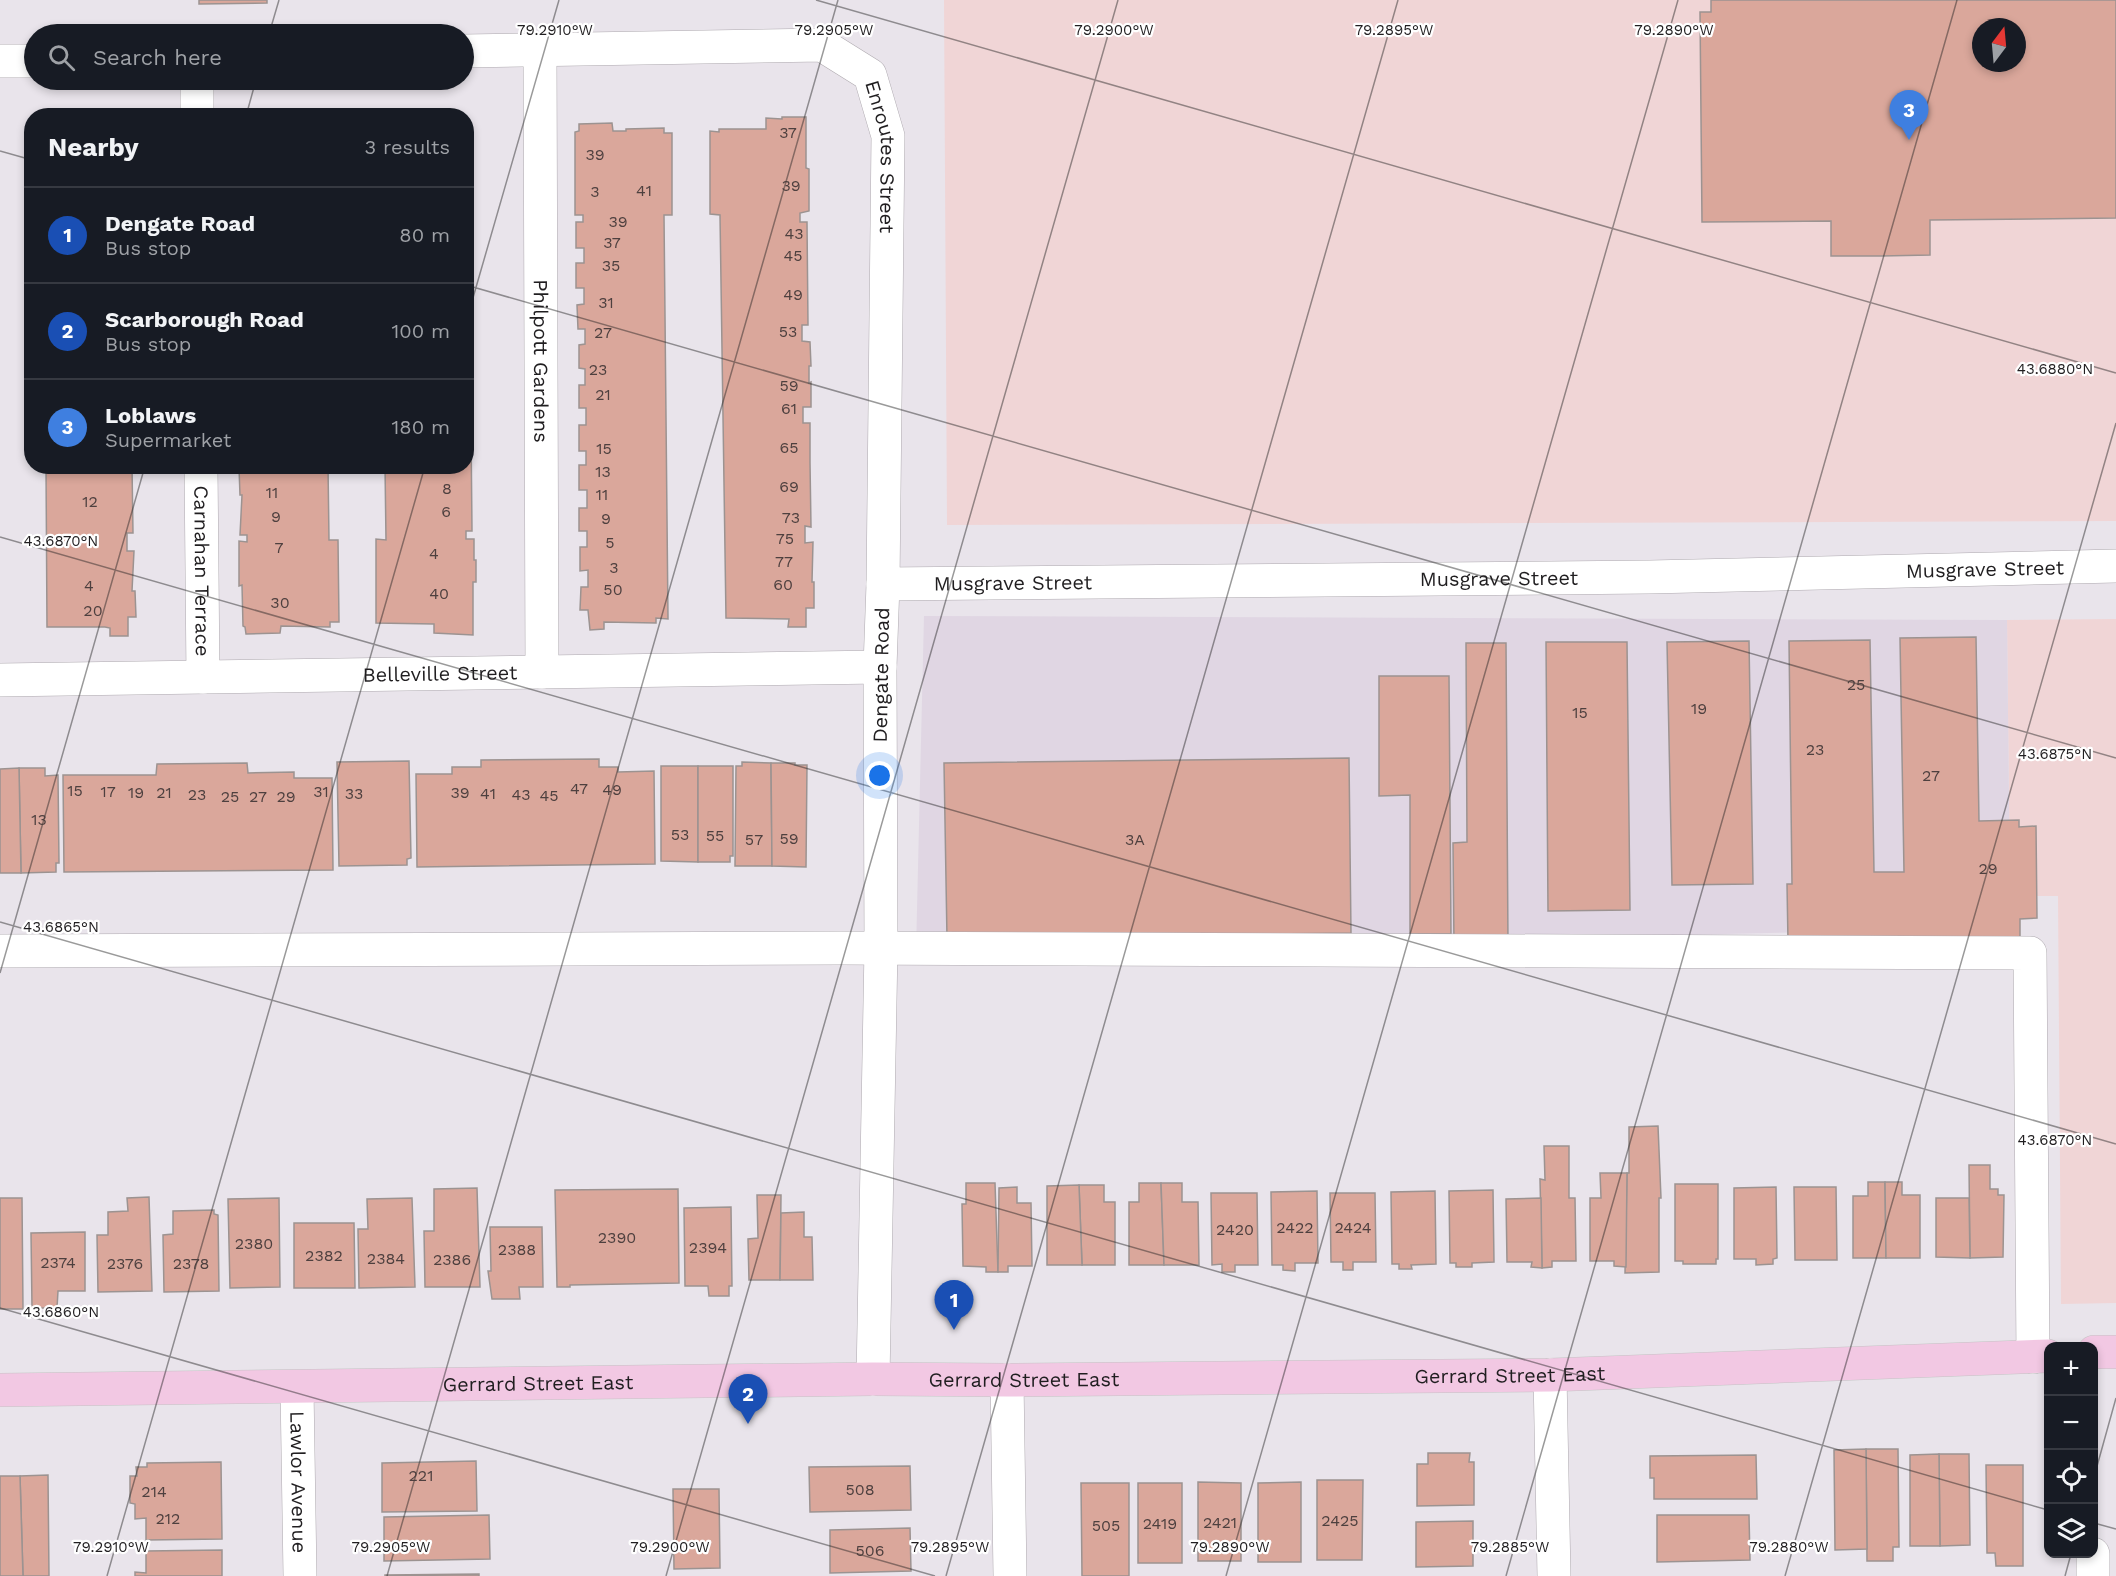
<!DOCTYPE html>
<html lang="en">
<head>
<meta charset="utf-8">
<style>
  body { margin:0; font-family:"Work Sans",sans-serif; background:#242831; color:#f1f3f6 }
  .controls { position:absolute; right:18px; bottom:18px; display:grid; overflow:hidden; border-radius:12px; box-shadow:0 3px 9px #0003 }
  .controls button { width:54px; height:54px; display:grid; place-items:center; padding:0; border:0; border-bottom:2px solid #363941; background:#171b24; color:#f1f3f6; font:30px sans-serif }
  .compass { position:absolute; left:1972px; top:18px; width:54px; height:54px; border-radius:50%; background:#171b24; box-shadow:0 3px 9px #0003; rotate:16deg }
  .you { position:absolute; left:880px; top:776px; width:21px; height:21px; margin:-15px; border:4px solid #fff; border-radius:50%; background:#1a73e8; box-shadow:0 0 0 9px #1a73e833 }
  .badge { display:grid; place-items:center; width:39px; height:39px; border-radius:50%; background:#b5aa97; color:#fff; font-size:20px; font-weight:700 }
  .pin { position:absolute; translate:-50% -50px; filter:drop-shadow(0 2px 3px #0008) }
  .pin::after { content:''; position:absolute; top:32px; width:21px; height:18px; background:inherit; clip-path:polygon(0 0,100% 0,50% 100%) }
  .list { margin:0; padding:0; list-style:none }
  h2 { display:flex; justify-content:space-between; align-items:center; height:78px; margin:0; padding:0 24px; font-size:26px }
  h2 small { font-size:20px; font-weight:400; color:#9ea1a6 }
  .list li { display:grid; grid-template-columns:39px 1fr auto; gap:18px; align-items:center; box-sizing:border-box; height:96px; padding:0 24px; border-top:2px solid #363941 }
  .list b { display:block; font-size:22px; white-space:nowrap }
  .list p { margin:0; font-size:20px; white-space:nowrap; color:#9ea1a6 }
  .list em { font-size:20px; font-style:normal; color:#9ea1a6 }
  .icon { flex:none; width:33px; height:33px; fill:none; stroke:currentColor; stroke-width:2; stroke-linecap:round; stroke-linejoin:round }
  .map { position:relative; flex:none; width:2116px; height:1576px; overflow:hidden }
  .search { position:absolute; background:#171b24; box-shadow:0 3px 9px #0003; left:24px; top:24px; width:450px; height:66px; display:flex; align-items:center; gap:15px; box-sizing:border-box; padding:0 21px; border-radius:33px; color:#9ea1a6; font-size:22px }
  .panel { position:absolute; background:#171b24; box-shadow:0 3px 9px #0003; left:24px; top:108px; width:450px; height:366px; border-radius:24px }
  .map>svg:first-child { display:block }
  .commercial { fill:#f0d5d6; fill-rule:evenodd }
  .built { fill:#e0d6e3 }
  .building { fill:#daa79b; stroke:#9c9391; stroke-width:1.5; fill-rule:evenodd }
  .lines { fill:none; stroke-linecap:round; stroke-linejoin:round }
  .minor-casing { stroke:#aea9af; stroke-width:34 }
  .major-casing { stroke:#c5c4c5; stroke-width:34 }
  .minor { stroke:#fff; stroke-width:33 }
  .major { stroke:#f2c8e3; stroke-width:33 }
  .ticks { fill:none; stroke:#201e20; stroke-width:1.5; stroke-opacity:0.45 }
  .labels { text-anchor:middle; stroke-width:4.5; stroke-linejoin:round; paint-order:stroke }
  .number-label { font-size:16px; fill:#4e403f }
  .street-label { font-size:20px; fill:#201e20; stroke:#fff }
  .ticks-label { font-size:15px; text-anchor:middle; fill:#201e20; stroke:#fff; stroke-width:4.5; stroke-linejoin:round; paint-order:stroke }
</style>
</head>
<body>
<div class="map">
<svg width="2116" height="1576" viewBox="0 0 2116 1576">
  <rect width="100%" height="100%" fill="#e9e4eb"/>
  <!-- commercial -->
  <g class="commercial">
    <path d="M944 0H2116V521L947 525ZM1981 27H2017V63H1981Z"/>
    <polygon points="2116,619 2116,1303 2061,1304 2058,896 2010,896 2007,620"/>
  </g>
  <!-- built -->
  <polygon class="built" points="924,616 2007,620 2010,896 1996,928 916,952"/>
  <!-- building -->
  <g class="building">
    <polygon points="199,0 267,0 267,3 199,4"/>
    <path d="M1711 0H2116V218L1930 220V255L1881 256H1831V221L1702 222 1700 12H1711ZM1981 27H2017V63H1981Z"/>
    <polygon points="782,117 806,117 806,168 809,169 809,211 800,213 800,222 807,222 808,325 802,325 802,341 810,342 811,366 809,366 809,383 811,382 811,407 803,407 803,423 810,423 810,463 811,527 805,526 805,543 813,542 812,582 814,582 814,608 806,608 806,627 788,627 789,619 726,618 720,215 710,214 710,131 719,132 719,129 766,129 766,118 782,119"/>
    <polygon points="612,123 613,131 626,131 626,129 664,128 664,133 672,133 672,215 664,215 668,619 656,618 656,623 604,622 604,629 590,630 588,610 580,610 581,587 588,587 588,570 580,571 580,547 587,547 587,531 579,531 579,508 587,508 587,490 579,490 579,465 586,465 586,451 579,451 579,425 586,425 586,408 579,408 579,385 585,385 585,369 579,368 579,345 585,344 585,329 578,329 577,305 584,304 584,288 576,288 576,263 584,263 584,248 576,248 576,222 583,222 583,215 575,215 575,132 579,131 579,124"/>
    <polygon points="466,143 469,143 469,170 467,170 467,184 470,184 470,210 466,210"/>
    <polygon points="466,226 469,226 470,306 470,328 466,329"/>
    <polygon points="466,345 471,345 471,371 469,371 469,385 472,385 472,412 466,412"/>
    <polygon points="466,427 471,427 472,531 466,531 466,539 474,539 474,560 476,560 476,582 473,582 473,635 434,633 434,624 376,623 376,539 386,540 385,466 466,466"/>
    <polygon points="46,466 132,466 133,533 127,533 127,551 134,551 132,591 135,591 136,617 128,617 128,636 110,636 110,628 105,627 47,627"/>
    <polygon points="242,466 328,466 329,540 338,540 339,622 330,622 330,627 281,626 280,633 246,634 245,627 243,626 242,585 239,586 239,541 247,542 247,535 240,535 242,495 240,495 239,468"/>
    <polygon points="1976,637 1979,821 2019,820 2019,827 2036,826 2037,918 2020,919 2020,939 1788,942 1787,884 1792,884 1789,641 1870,640 1874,872 1904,872 1900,638"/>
    <polygon points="1749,641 1753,884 1672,885 1667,642"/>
    <polygon points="1546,642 1627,642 1630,910 1548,911"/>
    <polygon points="1466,643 1506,643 1508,945 1454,946 1453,843 1467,842"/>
    <polygon points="1379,676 1449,676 1451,934 1410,934 1410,795 1379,796"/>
    <polygon points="1349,758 1351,933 947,938 944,763"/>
    <polygon points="599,759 599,767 618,767 618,772 654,771 655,864 417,867 416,774 452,774 452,767 481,767 481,760"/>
    <polygon points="409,761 411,858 407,859 407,865 339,866 337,762"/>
    <polygon points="742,762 771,763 772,866 735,866 736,766 742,766"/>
    <polygon points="247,763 248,773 294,772 294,778 332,778 333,870 64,872 63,775 156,775 157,764"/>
    <polygon points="771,763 795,763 795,765 807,765 806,867 772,866"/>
    <polygon points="661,766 698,766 698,862 661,861"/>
    <polygon points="698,766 733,766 733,856 730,856 730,862 698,862"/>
    <polygon points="19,768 45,768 45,776 58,775 59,863 56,863 56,872 21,873"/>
    <polygon points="19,768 21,873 0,873 0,769"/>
    <polygon points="1658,1126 1661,1198 1659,1198 1659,1272 1625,1273 1627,1173 1629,1173 1629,1127"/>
    <polygon points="1544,1146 1569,1146 1569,1198 1575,1198 1576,1261 1552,1261 1552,1267 1542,1268 1540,1179 1545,1180"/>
    <polygon points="1969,1165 1990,1165 1990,1189 1998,1189 1998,1195 2004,1195 2003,1257 1970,1258"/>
    <polygon points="1600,1173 1627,1173 1626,1267 1614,1266 1614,1261 1590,1261 1590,1198 1601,1198"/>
    <polygon points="1868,1182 1885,1182 1886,1258 1853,1258 1853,1196 1868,1196"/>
    <polygon points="1885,1182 1902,1182 1902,1195 1920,1195 1920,1258 1886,1258"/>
    <polygon points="966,1183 995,1183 998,1272 986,1272 986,1267 963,1266 962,1204 966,1204"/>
    <polygon points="1139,1183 1161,1183 1164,1265 1129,1265 1129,1202 1139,1202"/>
    <polygon points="1161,1183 1182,1183 1182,1202 1198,1202 1199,1265 1164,1265"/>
    <polygon points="1675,1184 1718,1184 1718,1259 1716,1259 1716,1264 1683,1264 1683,1261 1675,1261"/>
    <polygon points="1079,1185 1104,1185 1104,1202 1115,1202 1115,1265 1082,1265"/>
    <polygon points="1079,1185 1082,1265 1047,1265 1047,1186"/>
    <polygon points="1017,1187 1017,1203 1031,1203 1032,1266 1008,1266 1008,1272 998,1272 999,1188"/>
    <polygon points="1776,1187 1777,1258 1773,1259 1773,1264 1756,1265 1756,1259 1734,1259 1734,1188"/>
    <polygon points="1794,1187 1836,1187 1837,1260 1795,1260"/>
    <polygon points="477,1188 480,1287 425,1287 424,1231 434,1231 434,1189"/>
    <polygon points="678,1189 679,1283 570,1285 570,1287 557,1287 555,1190"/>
    <polygon points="1493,1190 1494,1262 1472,1263 1472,1267 1456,1267 1456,1263 1450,1263 1449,1191"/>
    <polygon points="1317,1191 1318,1263 1295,1263 1295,1271 1283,1270 1283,1265 1272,1265 1271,1192"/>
    <polygon points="1435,1191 1436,1264 1411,1265 1412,1269 1399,1269 1399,1264 1392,1264 1391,1192"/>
    <polygon points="1211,1193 1257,1193 1258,1265 1235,1265 1235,1272 1222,1272 1222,1264 1212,1265"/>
    <polygon points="1330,1193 1375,1193 1376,1262 1353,1262 1353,1270 1343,1270 1343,1262 1331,1262"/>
    <polygon points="757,1195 781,1195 780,1280 749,1280 748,1239 758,1238"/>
    <polygon points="149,1197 152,1291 98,1292 97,1235 108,1235 108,1212 128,1211 127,1198"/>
    <polygon points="0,1198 22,1198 23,1309 0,1309"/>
    <polygon points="279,1198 280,1287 230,1288 228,1199"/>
    <polygon points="412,1198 415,1287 359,1288 358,1229 368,1229 367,1199"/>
    <polygon points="1541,1198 1542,1268 1531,1267 1532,1262 1507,1262 1506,1199"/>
    <polygon points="1936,1198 1969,1198 1970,1258 1936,1257"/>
    <polygon points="731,1207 732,1286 729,1286 729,1296 709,1296 708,1286 685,1286 684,1208"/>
    <polygon points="214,1210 214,1214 218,1215 219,1291 164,1292 163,1235 173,1234 173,1211"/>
    <polygon points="804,1212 804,1237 812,1237 813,1280 780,1280 781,1213"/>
    <polygon points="294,1223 354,1223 355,1288 294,1288"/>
    <polygon points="490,1227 542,1227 543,1287 519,1287 520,1299 492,1299 488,1271 491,1271"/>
    <polygon points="85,1232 85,1291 58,1291 57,1308 32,1308 31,1233"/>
    <polygon points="1866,1449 1898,1449 1899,1547 1893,1547 1893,1561 1867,1561"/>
    <polygon points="1866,1449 1867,1549 1835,1550 1834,1450"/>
    <polygon points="1428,1453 1470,1453 1469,1462 1474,1462 1474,1505 1417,1506 1417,1464 1428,1464"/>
    <polygon points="1939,1454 1969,1454 1970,1545 1940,1546"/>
    <polygon points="1939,1454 1940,1546 1910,1546 1910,1455"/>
    <polygon points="1756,1455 1757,1499 1654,1499 1654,1478 1650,1478 1650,1456"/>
    <polygon points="476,1461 477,1511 382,1512 382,1463"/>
    <polygon points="221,1462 222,1539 146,1540 146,1518 135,1519 135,1504 130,1503 130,1476 137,1476 136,1467 147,1467 147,1463"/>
    <polygon points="1986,1465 2023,1465 2023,1566 1996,1566 1995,1553 1987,1553"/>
    <polygon points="910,1466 911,1510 810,1512 809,1467"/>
    <polygon points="48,1475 49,1576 23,1576 20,1476"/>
    <polygon points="0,1476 20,1476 23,1576 0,1576"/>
    <polygon points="1317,1480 1363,1480 1362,1560 1317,1560"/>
    <polygon points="1198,1482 1241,1483 1241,1561 1198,1561"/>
    <polygon points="1301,1482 1301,1562 1258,1562 1258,1483"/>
    <polygon points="1081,1483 1129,1483 1129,1576 1082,1576"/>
    <rect x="1138" y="1483" width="44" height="80"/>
    <polygon points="673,1489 719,1489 720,1568 674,1569"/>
    <polygon points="489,1515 490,1559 384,1561 384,1517"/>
    <polygon points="1657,1515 1749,1515 1750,1560 1657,1562"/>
    <polygon points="1473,1521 1473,1566 1416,1567 1416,1522"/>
    <polygon points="910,1528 911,1571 830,1573 830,1530"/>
    <polygon points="222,1550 222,1576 135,1576 135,1572 146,1573 146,1551"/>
    <polygon points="479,1574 479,1576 385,1576 385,1575"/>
  </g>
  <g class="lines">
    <defs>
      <g id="minor">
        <path id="s1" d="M540 49 542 672"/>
        <path id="s2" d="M464 51 822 45 870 75 888 136 883 584 880 667 881 948 873 1379"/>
        <polyline points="0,61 34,61"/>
        <polyline points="197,80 197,116"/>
        <path id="s3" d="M201 466 203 677"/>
        <path id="s4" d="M883 584 1650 577 2116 566"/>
        <path id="s5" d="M0 680 880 667"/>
        <polyline points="0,951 840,948 2030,953 2033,1357"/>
        <polyline points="1550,1375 1554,1576"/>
        <polyline points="1007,1380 1010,1576"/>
        <path id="s6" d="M297 1388 300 1576"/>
        <polyline points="2093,1554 2093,1576"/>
      </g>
      <g id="major">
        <polyline points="2094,1352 2116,1352"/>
        <path id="s7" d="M0 1390 873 1379 1007 1380 1550 1375 2048 1356"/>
      </g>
    </defs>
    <!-- minor casing -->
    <use href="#minor" class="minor-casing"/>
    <!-- major casing -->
    <use href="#major" class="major-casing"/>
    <!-- minor -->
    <use href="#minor" class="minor"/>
    <!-- major -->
    <use href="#major" class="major"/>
  </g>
  <!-- ticks -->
  <path class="ticks" d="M816 0 2116 373M269 34 279 0M246 116 256 80M0 151 32 160M466 285 2116 758M466 322 559 0M0 537 2116 1144M0 922 2048 1510M0 973 145 466M0 1308 935 1576M2094 1477 2116 1398M2094 1523 2116 1529M107 1576 425 466M387 1576 838 0M666 1576 1118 0M946 1576 1398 0M1226 1576 1678 0M1506 1576 1957 0M1785 1576 2116 423M2065 1576 2071 1554"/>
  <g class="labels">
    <!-- number labels -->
    <g class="number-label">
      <text x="788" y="138">37</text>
      <text x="595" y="160">39</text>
      <text x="791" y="191">39</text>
      <text x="644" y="196">41</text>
      <text x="595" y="197">3</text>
      <text x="618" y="227">39</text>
      <text x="794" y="239">43</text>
      <text x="612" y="248">37</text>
      <text x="793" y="261">45</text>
      <text x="611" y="271">35</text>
      <text x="793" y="300">49</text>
      <text x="606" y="308">31</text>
      <text x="788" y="337">53</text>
      <text x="603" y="338">27</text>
      <text x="598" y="375">23</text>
      <text x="789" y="391">59</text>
      <text x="603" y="400">21</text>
      <text x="789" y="414">61</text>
      <text x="789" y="453">65</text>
      <text x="604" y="454">15</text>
      <text x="603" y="477">13</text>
      <text x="789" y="492">69</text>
      <text x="447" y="494">8</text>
      <text x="272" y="498">11</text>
      <text x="602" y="500">11</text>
      <text x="90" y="507">12</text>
      <text x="446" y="517">6</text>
      <text x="276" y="522">9</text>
      <text x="791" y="523">73</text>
      <text x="606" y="524">9</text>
      <text x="785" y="544">75</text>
      <text x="610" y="548">5</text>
      <text x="279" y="553">7</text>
      <text x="434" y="559">4</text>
      <text x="784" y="567">77</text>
      <text x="614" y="573">3</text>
      <text x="783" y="590">60</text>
      <text x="89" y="591">4</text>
      <text x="613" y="595">50</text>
      <text x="439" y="599">40</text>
      <text x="280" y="608">30</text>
      <text x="93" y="616">20</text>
      <text x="1856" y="690">25</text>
      <text x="1699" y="714">19</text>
      <text x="1580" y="718">15</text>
      <text x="1815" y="755">23</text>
      <text x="1931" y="781">27</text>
      <text x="579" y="794">47</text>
      <text x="612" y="795">49</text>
      <text x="75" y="796">15</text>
      <text x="108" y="797">17</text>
      <text x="321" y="797">31</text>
      <text x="136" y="798">19</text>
      <text x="164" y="798">21</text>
      <text x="460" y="798">39</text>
      <text x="354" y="799">33</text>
      <text x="488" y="799">41</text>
      <text x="197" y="800">23</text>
      <text x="521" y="800">43</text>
      <text x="549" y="801">45</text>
      <text x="230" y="802">25</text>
      <text x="258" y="802">27</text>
      <text x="286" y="802">29</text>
      <text x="39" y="825">13</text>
      <text x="680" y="840">53</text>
      <text x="715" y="841">55</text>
      <text x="789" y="844">59</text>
      <text x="754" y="845">57</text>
      <text x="1135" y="845">3A</text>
      <text x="1988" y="874">29</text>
      <text x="1295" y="1233">2422</text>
      <text x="1353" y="1233">2424</text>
      <text x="1235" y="1235">2420</text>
      <text x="617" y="1243">2390</text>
      <text x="254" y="1249">2380</text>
      <text x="708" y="1253">2394</text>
      <text x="517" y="1255">2388</text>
      <text x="324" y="1261">2382</text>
      <text x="386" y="1264">2384</text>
      <text x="452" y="1265">2386</text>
      <text x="58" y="1268">2374</text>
      <text x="125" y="1269">2376</text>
      <text x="191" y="1269">2378</text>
      <text x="421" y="1481">221</text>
      <text x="860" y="1495">508</text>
      <text x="154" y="1497">214</text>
      <text x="168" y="1524">212</text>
      <text x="1340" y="1526">2425</text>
      <text x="1220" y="1528">2421</text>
      <text x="1160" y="1529">2419</text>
      <text x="1106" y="1531">505</text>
      <text x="870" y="1556">506</text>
    </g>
    <!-- street labels -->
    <g class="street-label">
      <text dy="7" stroke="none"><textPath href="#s2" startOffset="498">Enroutes Street</textPath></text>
      <text dy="7" stroke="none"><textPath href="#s1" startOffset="312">Philpott Gardens</textPath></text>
      <text dy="7" stroke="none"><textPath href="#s4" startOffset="1102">Musgrave Street</textPath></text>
      <text dy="7" stroke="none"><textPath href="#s3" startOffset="105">Carnahan Terrace</textPath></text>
      <text dy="7" stroke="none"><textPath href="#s4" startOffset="616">Musgrave Street</textPath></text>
      <text dy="7" stroke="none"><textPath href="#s4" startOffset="130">Musgrave Street</textPath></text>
      <text dy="7" stroke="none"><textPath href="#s5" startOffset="440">Belleville Street</textPath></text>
      <text transform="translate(881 675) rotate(-89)" y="7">Dengate Road</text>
      <text dy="7" stroke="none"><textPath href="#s7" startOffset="1510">Gerrard Street East</textPath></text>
      <text dy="7" stroke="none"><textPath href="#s7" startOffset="1024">Gerrard Street East</textPath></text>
      <text dy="7" stroke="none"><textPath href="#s7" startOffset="538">Gerrard Street East</textPath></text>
      <text dy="7" stroke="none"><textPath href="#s6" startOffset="94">Lawlor Avenue</textPath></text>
    </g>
  </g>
  <g class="ticks-label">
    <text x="555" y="35">79.2910°W</text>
    <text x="834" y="35">79.2905°W</text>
    <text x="1114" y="35">79.2900°W</text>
    <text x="1394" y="35">79.2895°W</text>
    <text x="1674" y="35">79.2890°W</text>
    <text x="2055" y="374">43.6880°N</text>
    <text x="61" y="546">43.6870°N</text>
    <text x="2055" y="759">43.6875°N</text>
    <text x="61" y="932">43.6865°N</text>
    <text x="2055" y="1145">43.6870°N</text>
    <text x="61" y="1317">43.6860°N</text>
    <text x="111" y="1552">79.2910°W</text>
    <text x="391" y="1552">79.2905°W</text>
    <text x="670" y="1552">79.2900°W</text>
    <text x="950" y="1552">79.2895°W</text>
    <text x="1230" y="1552">79.2890°W</text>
    <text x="1510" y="1552">79.2885°W</text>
    <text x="1789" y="1552">79.2880°W</text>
  </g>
</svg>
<div class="controls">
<button>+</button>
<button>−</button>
<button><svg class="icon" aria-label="locate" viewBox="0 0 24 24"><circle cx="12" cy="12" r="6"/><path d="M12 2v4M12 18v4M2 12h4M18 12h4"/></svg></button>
<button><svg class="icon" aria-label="layers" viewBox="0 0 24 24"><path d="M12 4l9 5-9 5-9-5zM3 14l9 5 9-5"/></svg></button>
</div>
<svg class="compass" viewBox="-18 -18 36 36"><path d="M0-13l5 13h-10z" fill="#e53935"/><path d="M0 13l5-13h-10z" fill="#9ea1a6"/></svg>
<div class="you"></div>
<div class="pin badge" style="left:954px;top:1330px;background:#1a4fb4">1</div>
<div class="pin badge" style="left:748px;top:1424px;background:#1a4fb4">2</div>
<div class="pin badge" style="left:1909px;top:140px;background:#3f7fe0">3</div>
<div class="search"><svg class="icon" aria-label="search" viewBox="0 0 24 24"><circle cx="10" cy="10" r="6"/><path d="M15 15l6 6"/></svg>Search here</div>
<section class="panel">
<h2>Nearby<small>3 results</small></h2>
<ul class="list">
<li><span class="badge" style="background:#1a4fb4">1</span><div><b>Dengate Road</b><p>Bus stop</p></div><em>80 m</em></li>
<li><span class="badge" style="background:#1a4fb4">2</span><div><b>Scarborough Road</b><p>Bus stop</p></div><em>100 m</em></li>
<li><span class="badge" style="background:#3f7fe0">3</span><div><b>Loblaws</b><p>Supermarket</p></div><em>180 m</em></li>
</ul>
</section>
</div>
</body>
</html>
